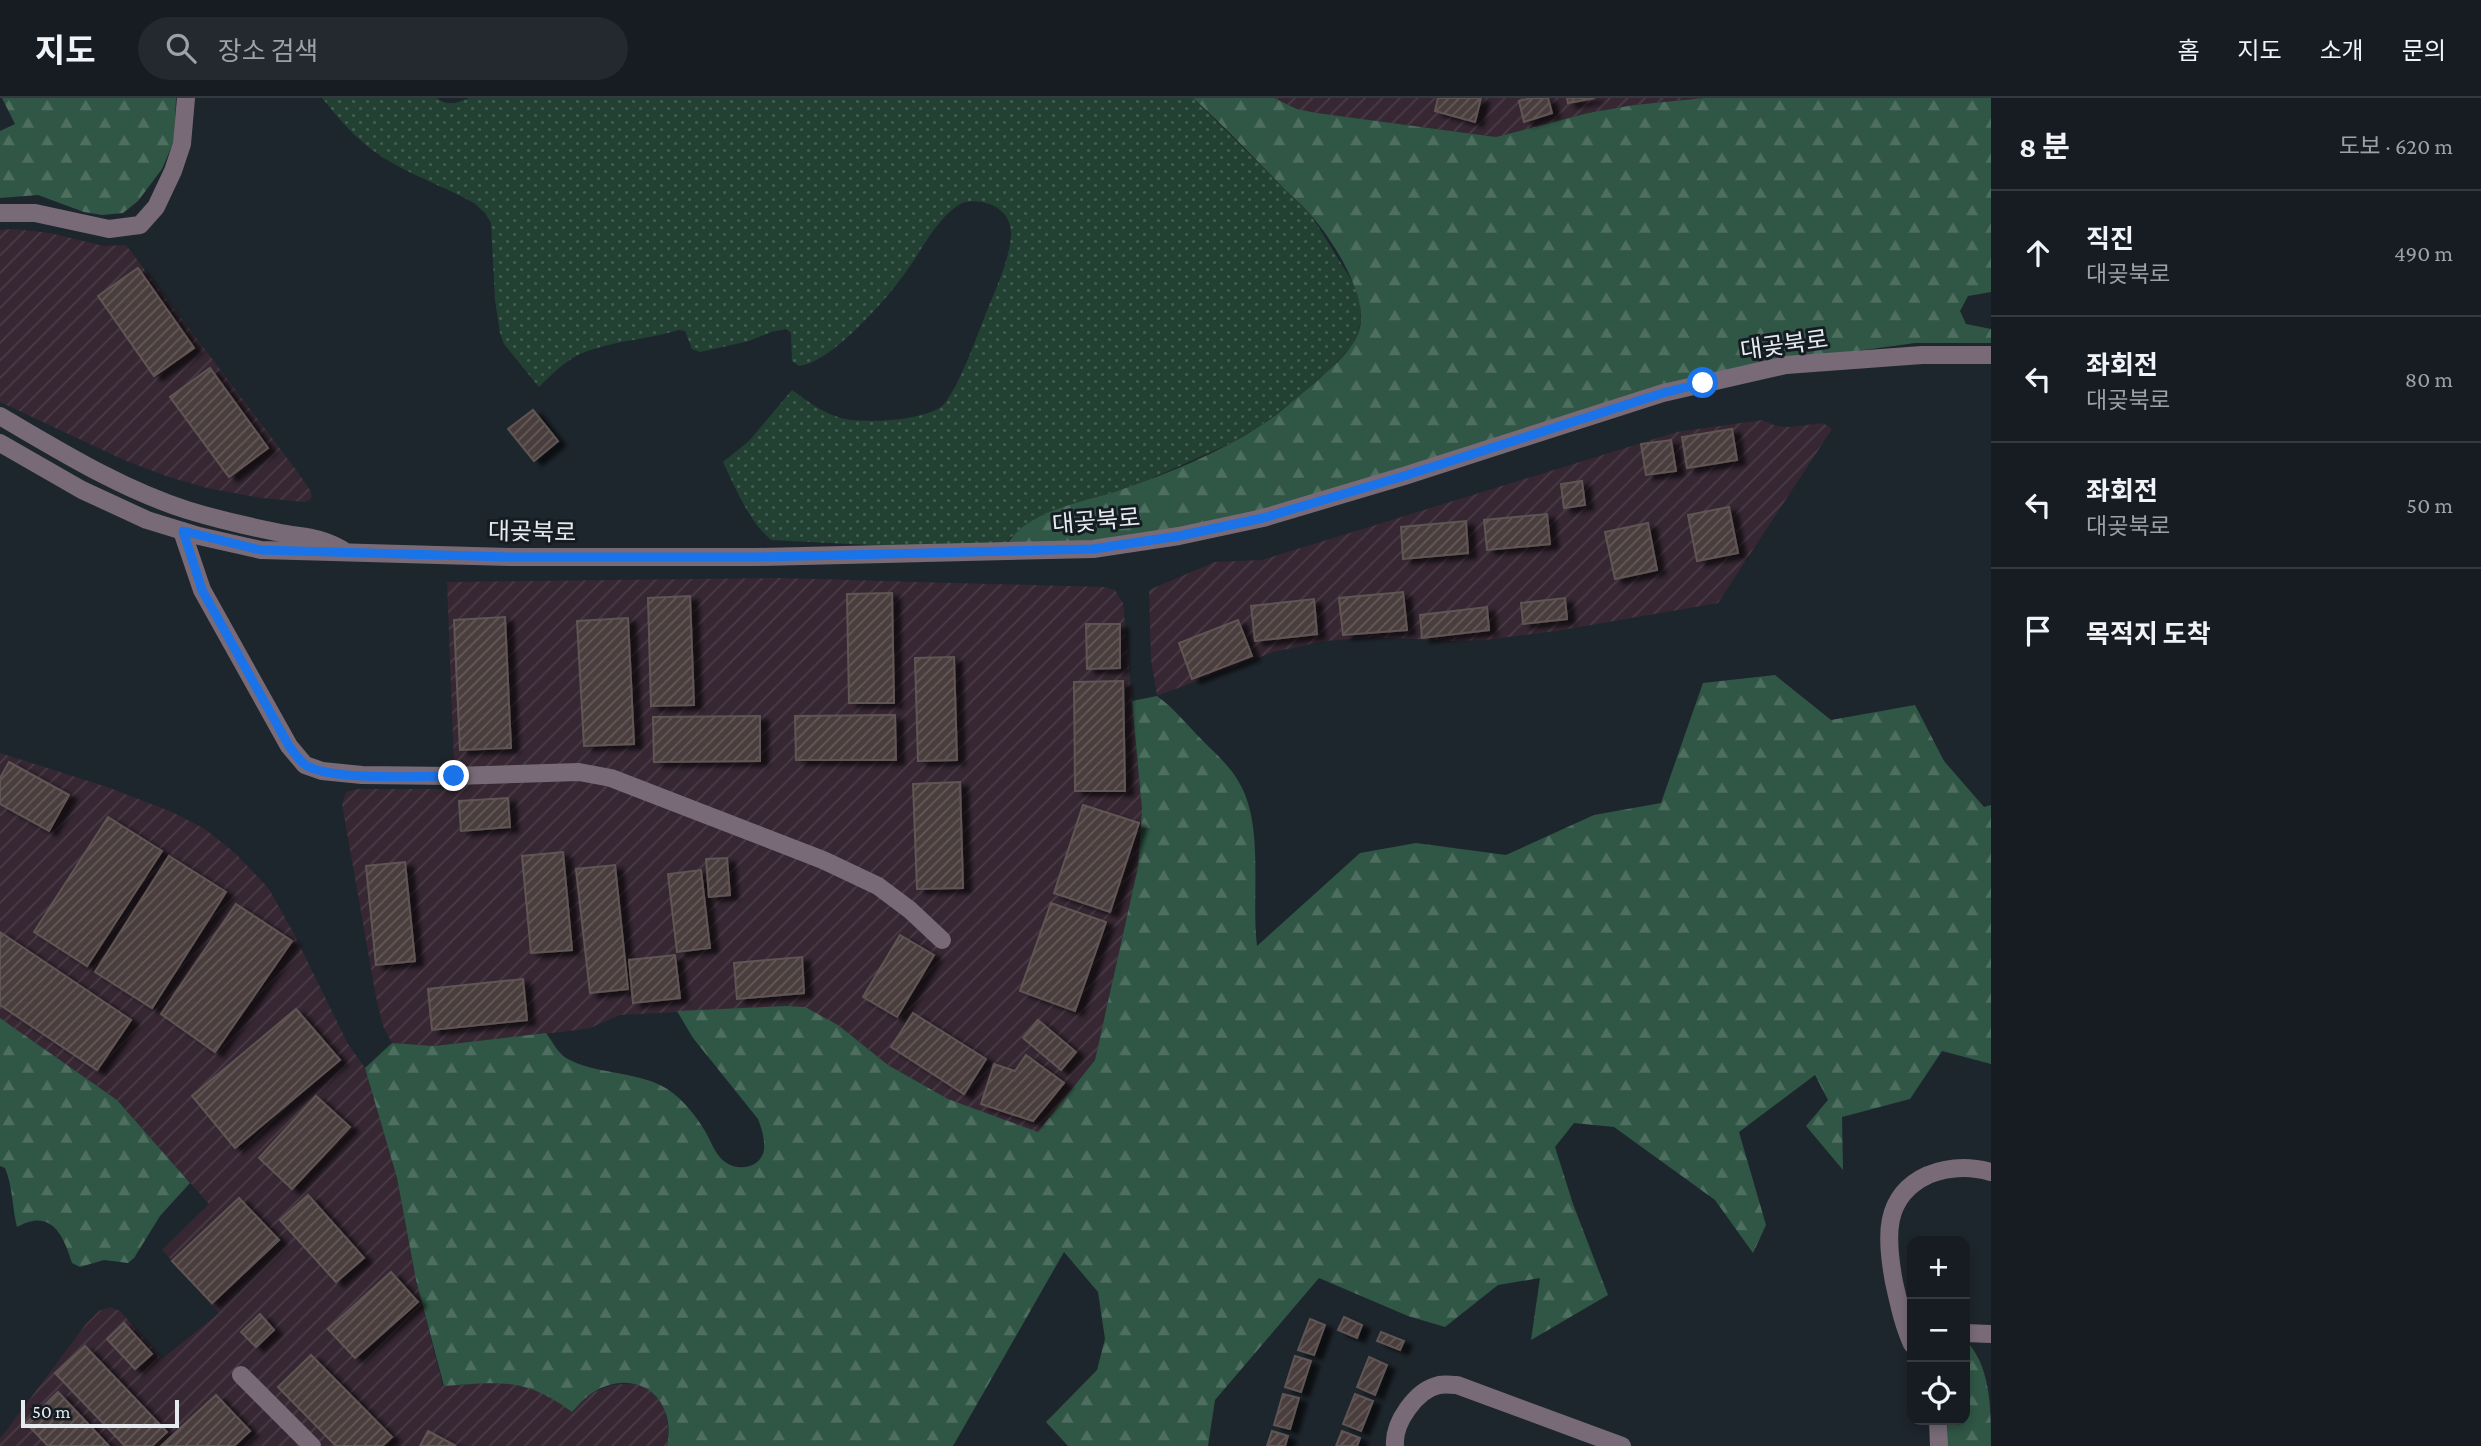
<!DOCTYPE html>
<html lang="ko">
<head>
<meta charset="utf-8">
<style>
  body { margin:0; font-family:"Crimson Pro","Noto Sans KR",serif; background:#23292f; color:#f1f3f6 }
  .controls { position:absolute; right:21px; bottom:21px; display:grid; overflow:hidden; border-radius:14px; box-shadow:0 4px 10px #0003 }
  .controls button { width:63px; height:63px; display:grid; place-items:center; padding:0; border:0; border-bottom:2px solid #353a40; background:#161c22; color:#f1f3f6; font:35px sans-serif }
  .scale { position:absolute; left:21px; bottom:18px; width:158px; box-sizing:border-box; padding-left:7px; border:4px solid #e6ebf0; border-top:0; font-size:19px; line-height:24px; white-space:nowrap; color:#e6ebf0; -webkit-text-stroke:5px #151d23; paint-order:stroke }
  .stop { position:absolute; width:21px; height:21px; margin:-16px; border:5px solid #1a73e8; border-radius:50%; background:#fff }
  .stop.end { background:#1a73e8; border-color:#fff; box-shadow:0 2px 7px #0008 }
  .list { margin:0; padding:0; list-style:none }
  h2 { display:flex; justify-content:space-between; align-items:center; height:91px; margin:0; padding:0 28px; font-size:30px }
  h2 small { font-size:23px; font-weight:400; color:#9ea1a5 }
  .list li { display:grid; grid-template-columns:46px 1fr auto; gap:21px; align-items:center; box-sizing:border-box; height:126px; padding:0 28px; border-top:2px solid #353a40 }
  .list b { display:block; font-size:26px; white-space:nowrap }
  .list p { margin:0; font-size:23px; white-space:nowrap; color:#9ea1a5 }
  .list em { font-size:23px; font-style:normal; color:#9ea1a5 }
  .icon { flex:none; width:38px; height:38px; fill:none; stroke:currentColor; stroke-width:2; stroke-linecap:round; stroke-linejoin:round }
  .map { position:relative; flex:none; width:1991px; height:1348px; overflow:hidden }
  header { display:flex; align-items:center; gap:42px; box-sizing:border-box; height:98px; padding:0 35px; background:#161c22; border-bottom:2px solid #353a40 }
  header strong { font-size:33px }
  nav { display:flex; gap:38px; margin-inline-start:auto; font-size:24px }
  .search { width:490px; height:63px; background:#23292f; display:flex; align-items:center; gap:18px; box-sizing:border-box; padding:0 24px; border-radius:38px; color:#9ea1a5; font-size:26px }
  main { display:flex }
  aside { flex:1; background:#161c22 }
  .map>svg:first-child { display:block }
  .industrial { fill:url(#industrial-furrows) }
  .grass { fill:url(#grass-dots) }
  .forest { fill:url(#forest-firs) }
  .building { fill:url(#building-hatch); stroke:#615554; stroke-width:2; filter:url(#shadow) }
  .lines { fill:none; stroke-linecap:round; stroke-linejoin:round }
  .minor { stroke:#786b77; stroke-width:18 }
  .route { stroke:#1a73e8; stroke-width:9 }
  .labels { text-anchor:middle; stroke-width:6; stroke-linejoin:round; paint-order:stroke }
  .street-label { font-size:24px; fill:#e6ebf0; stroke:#151d23 }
</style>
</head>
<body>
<header>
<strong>지도</strong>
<div class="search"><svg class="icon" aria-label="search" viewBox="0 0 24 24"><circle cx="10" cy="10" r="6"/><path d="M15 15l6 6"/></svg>장소 검색</div>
<nav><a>홈</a><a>지도</a><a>소개</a><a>문의</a></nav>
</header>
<main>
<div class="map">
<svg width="1991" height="1348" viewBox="0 0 1991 1348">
  <defs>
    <pattern id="industrial-furrows" width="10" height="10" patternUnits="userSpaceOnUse" patternTransform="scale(1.75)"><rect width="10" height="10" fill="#362733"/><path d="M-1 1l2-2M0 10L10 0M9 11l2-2" fill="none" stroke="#493c47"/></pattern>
    <pattern id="grass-dots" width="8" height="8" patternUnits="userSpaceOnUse" patternTransform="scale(1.75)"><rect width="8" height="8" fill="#224133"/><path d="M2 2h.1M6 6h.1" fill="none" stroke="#425d51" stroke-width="1.8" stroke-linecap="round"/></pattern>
    <pattern id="forest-firs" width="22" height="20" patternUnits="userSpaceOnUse" patternTransform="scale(1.75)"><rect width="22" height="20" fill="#305645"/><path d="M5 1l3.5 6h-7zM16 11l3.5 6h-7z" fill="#4e6e60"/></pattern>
    <pattern id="building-hatch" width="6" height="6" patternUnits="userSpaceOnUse" patternTransform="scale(1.75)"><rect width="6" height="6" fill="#4a3e3d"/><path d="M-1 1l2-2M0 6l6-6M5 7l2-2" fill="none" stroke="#645a59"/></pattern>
    <filter id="shadow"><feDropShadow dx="8" dy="4.5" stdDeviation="2" flood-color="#0009"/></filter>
  </defs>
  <rect width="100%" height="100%" fill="#1e262d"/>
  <!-- industrial -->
  <g class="industrial">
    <polygon points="1274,0 1704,0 1634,7 1588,15 1496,39 1317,15 1297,11"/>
    <polygon points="14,131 50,135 104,148 126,147 299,376 310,392 312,398 310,402 304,404 262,400 207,390 166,378 124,362 0,304 0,132"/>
    <polygon points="1762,322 1776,328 1791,329 1823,325 1832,331 1718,505 1556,533 1485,542 1456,543 1372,539 1325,543 1273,554 1157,598 1151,561 1149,492 1215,464 1262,462 1677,334"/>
    <polygon points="778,480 1103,489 1115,492 1123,505 1142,712 1142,740 1138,769 1095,962 1038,1035 948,1001 888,967 838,927 786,908 620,917 590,930 578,932 434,948 392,945 383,928 376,899 342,706 346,694 358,691 455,691 447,484"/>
    <polygon points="0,655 107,689 172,714 205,731 235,755 269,791 294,836 348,946 365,970 397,1080 416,1182 443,1288 498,1284 527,1288 554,1300 572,1314 588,1297 611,1287 639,1285 654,1294 665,1311 669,1337 667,1348 0,1348 0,1341 86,1226 99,1213 110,1209 120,1213 162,1261 219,1215 162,1152 209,1106 117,1002 0,920"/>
  </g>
  <!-- grass -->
  <path class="grass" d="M322 0H437C448 9 457 5 469 0H1193L1311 117 1355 188 1360 205 1361 223 1358 235 1352 248 1330 271 1292 304 1260 328 1231 345 1146 383 1035 421 1010 440 1005 450 891 448 771 442C748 422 736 391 723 364L749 343 792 292C806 302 821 314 838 319 859 327 931 323 945 305 961 283 973 248 983 223 993 196 1009 166 1011 137 1012 124 1004 112 992 107 981 103 967 101 957 108 935 123 921 154 905 175 886 202 831 265 799 268L792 263 791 235 786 231 771 234 749 243 700 254 692 251 685 233 679 232C649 241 605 244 578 257 563 265 551 277 539 289L504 246 500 235 495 202 491 125 485 115 474 105C440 86 398 73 367 48 350 34 336 17 322 0Z"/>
  <!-- forest -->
  <g class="forest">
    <polygon points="2,0 176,0 174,43 162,71 138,103 123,115 102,117 84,114 38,97 0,100 0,33 15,26"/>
    <path d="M1193 0H1274L1297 11 1317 15 1496 39 1588 15 1634 7 1704 0H1991V194L1968 198 1960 213 1966 226 1991 231V245H1915L1761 266 1359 392 1144 444 1005 450C1024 412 1083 405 1120 392 1167 376 1217 356 1260 328 1280 315 1299 298 1318 282 1335 266 1358 249 1361 224 1364 191 1331 140 1310 116 1299 104 1287 94 1276 82 1248 54 1222 26 1193 0Z"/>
    <path d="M1775 577 1831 622 1915 607 1944 663 1984 709 1991 707V966L1942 953 1910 1001 1842 1019 1843 1072 1806 1028 1828 1002 1815 977 1739 1034 1766 1127 1753 1155 1715 1102 1614 1029 1574 1025 1555 1049 1573 1106 1608 1197 1531 1242 1540 1180 1498 1187 1445 1229 1408 1218 1319 1180 1215 1302 1208 1348H1068L1046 1324 1097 1272 1105 1241 1098 1194 1064 1154 953 1348H667C678 1296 631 1266 588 1298 582 1302 577 1309 572 1314 525 1279 499 1284 444 1288L416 1182 397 1080 365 970 392 945 434 948 546 935C552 943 558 955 566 960 594 976 631 973 660 987 679 996 694 1015 705 1033 711 1043 715 1057 725 1064 738 1074 761 1070 764 1052 765 1042 762 1031 758 1021L693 940 677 913 786 908 805 909 838 927 888 967 948 1001 1038 1034 1095 962 1138 769 1142 712 1132 603 1157 598C1175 611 1187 627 1203 643 1217 657 1232 670 1241 688 1264 731 1251 800 1257 848L1360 755 1416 745 1506 757 1594 717 1661 705 1703 585Z"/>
    <path d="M0 920 117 1002 190 1085 160 1118 134 1160 128 1165 104 1162 80 1169 72 1165C63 1135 50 1110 17 1129 12 1109 13 1089 5 1070L0 1068Z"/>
    <path d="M1970 1247C1991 1274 1991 1313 1991 1348H1947L1948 1322H1965V1248Z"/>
  </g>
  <!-- building -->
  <g class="building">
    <polygon points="1438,0 1481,0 1475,24 1435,13"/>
    <polygon points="1531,0 1548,0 1552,15 1524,24 1519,3"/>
    <polygon points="1567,0 1595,0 1568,5"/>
    <polygon points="138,170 194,250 154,278 98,198"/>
    <polygon points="210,270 268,350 229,379 170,299"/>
    <polygon points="533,312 558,343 534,363 508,331"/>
    <polygon points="1732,331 1737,362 1687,370 1682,339"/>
    <polygon points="1671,342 1676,373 1646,377 1641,346"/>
    <polygon points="1582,383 1585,407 1564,410 1561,386"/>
    <polygon points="1729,409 1738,455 1697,463 1688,417"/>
    <polygon points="1547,416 1550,446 1487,452 1484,422"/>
    <polygon points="1466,423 1468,455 1403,461 1401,429"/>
    <polygon points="1648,425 1657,472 1615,481 1605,434"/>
    <polygon points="1403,494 1407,532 1343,537 1339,500"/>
    <polygon points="892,495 894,605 849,605 847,496"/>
    <polygon points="690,498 694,607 651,608 648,500"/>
    <polygon points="1565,500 1567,521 1523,526 1521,505"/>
    <polygon points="1314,501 1317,536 1255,543 1251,508"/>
    <polygon points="1487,509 1489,532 1422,540 1420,517"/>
    <polygon points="505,519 511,650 460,652 454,522"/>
    <polygon points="628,520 634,646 584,648 577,523"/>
    <polygon points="1238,522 1252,558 1192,581 1179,545"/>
    <polygon points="1086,526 1120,526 1120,570 1087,571"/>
    <polygon points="954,559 957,662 918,663 915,560"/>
    <polygon points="1123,583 1125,693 1075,693 1074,584"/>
    <polygon points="895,617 896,662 796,662 795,618"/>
    <polygon points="760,618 760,663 654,664 653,619"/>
    <polygon points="9,664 69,697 49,733 0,706 0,680"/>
    <polygon points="960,684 963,790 917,791 913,686"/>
    <polygon points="508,700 510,729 461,733 459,703"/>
    <polygon points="1083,707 1139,725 1110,814 1054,795"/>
    <polygon points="108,719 162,753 87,868 34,834"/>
    <polygon points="563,754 572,852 531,855 522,758"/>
    <polygon points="169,758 226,794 152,910 95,874"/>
    <polygon points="727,760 730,797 709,799 706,761"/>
    <polygon points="405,764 415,863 376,867 366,768"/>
    <polygon points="615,767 628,891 590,895 576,771"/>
    <polygon points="701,772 710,850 677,854 668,776"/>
    <polygon points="1051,805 1106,824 1075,913 1020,893"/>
    <polygon points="236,806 292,843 215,954 161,916"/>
    <polygon points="0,834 131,922 97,972 0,907"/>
    <polygon points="900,837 934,857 897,919 863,899"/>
    <polygon points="675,857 680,900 633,905 629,862"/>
    <polygon points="802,859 804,895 737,901 734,865"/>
    <polygon points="523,881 527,922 432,932 428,891"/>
    <polygon points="296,911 340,962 235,1050 192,998"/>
    <polygon points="913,915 986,961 964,996 891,949"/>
    <polygon points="1038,922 1076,954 1061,972 1023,940"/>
    <polygon points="1026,957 1064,985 1033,1023 981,1006 994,966 1015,973"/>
    <polygon points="316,998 350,1029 292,1091 259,1060"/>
    <polygon points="308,1097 364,1160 336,1184 280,1122"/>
    <polygon points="239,1100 279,1142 212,1205 172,1163"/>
    <polygon points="391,1174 418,1204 355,1260 328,1231"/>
    <polygon points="260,1216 274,1232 256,1249 241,1234"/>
    <polygon points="1344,1219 1362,1227 1357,1240 1338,1232"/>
    <polygon points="1310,1221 1325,1227 1314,1257 1298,1252"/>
    <polygon points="124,1225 152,1256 135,1271 107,1241"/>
    <polygon points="1381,1234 1404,1243 1400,1252 1377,1243"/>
    <polygon points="85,1248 167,1334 152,1348 125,1348 55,1275"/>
    <polygon points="311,1257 392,1339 382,1348 336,1348 278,1289"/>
    <polygon points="1295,1258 1311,1263 1301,1294 1285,1289"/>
    <polygon points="1369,1259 1387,1267 1375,1297 1357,1289"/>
    <polygon points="58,1294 109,1348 48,1348 26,1325"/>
    <polygon points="1283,1296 1299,1300 1290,1331 1274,1327"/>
    <polygon points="1355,1296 1373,1303 1361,1333 1343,1326"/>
    <polygon points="216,1297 250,1333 234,1348 161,1348"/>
    <polygon points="428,1333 456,1348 420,1348"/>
    <polygon points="1272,1333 1288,1338 1285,1348 1267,1348"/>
    <polygon points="1342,1333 1360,1340 1357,1348 1336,1348"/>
  </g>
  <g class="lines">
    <!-- minor -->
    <g class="minor">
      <polyline points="0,115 35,115 109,131 140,127 156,109 173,73 182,46 186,0"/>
      <path d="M0 318C60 353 121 391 187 412 216 421 246 428 276 434 304 440 316 437 343 452"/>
      <polyline points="0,345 82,392 147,422 199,438 261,452 509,459 757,459 1093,451 1179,438 1263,420 1404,378 1663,295 1786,267 1922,257 1991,257"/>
      <polyline points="182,433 202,492 289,648 305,667 322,673 362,677 454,678 579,674 611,680 823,762 878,788 910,812 942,842"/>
      <polyline points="1965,1235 1991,1236"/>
      <path d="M1912 1246C1903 1226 1899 1206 1894 1184 1886 1141 1882 1098 1928 1077 1948 1069 1970 1068 1991 1074"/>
      <polyline points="241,1277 312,1348"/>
      <polyline points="1938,1322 1939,1348"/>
      <path d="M1395 1348C1393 1325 1416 1292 1439 1287 1445 1286 1451 1287 1457 1287L1622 1348"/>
    </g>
  </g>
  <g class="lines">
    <!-- route -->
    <path class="route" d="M454 678C418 678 336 683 307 668 300 664 294 654 289 648L202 492 183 433 261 452 509 459H757L1093 451 1179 438 1263 420 1404 378 1663 295 1703 285"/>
  </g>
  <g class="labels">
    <!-- street labels -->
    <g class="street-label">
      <text transform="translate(1784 247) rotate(-8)" y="8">대곶북로</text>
      <text transform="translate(1096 423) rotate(-5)" y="8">대곶북로</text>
      <text transform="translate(532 434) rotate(1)" y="8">대곶북로</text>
    </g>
  </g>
</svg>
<div class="controls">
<button>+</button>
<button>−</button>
<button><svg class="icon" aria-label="locate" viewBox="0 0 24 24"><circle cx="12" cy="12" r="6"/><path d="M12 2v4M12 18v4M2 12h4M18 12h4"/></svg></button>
</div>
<div class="scale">50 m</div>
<div class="stop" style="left:1703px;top:285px"></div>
<div class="stop end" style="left:454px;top:678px"></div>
</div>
<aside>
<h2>8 분<small>도보 · 620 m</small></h2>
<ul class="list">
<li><svg class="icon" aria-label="ahead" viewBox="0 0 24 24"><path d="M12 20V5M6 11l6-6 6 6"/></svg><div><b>직진</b><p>대곶북로</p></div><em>490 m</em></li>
<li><svg class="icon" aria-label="left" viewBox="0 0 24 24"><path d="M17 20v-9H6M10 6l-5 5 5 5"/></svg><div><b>좌회전</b><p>대곶북로</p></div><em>80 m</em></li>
<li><svg class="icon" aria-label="left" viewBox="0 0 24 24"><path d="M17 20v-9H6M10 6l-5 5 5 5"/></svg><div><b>좌회전</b><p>대곶북로</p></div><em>50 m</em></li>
<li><svg class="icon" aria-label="arrive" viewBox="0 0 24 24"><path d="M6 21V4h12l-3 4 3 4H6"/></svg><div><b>목적지 도착</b></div></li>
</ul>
</aside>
</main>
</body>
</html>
